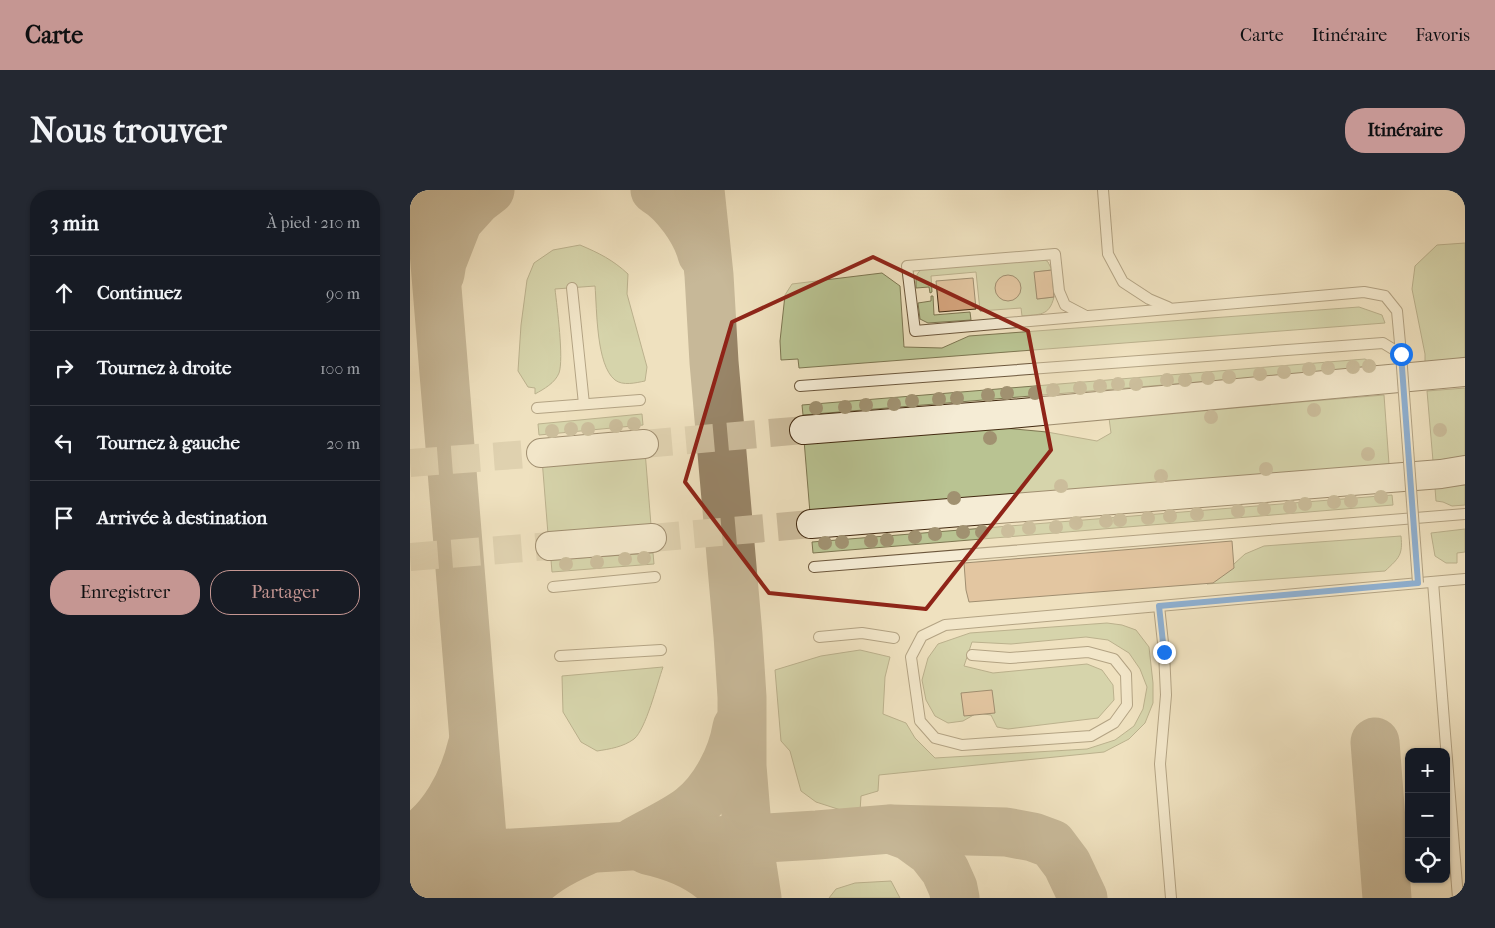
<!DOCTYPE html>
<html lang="fr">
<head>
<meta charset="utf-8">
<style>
  body { margin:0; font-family:"IM FELL French Canon",serif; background:#242831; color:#f1f3f6 }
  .controls { position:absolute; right:15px; bottom:15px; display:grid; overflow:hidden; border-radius:10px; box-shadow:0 1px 4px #0004 }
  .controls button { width:45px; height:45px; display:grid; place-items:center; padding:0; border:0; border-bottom:1px solid #363941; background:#171b24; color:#f1f3f6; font:25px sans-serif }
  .stop { position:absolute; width:15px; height:15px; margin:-11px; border:4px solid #1a73e8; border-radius:50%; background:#fff }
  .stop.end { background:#1a73e8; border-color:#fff; box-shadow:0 1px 5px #0008 }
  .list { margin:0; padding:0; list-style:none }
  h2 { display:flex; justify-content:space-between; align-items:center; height:65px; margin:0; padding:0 20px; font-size:21px }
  h2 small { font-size:16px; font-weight:400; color:#9ea1a6 }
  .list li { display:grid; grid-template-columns:32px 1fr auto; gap:15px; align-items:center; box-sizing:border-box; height:75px; padding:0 20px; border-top:1px solid #363941 }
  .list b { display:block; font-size:19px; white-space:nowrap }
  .list em { font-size:16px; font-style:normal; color:#9ea1a6 }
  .actions { display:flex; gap:10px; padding:15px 20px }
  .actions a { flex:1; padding:11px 0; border:1px solid #c59692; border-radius:20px; text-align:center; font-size:18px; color:#c59692 }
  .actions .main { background:#c59692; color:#111 }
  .icon { flex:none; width:28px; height:28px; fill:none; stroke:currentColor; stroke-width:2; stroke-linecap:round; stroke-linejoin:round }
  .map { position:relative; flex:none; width:1055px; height:708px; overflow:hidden; border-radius:20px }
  header { display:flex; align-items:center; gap:30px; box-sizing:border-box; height:70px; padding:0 25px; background:#c59692; color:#111 }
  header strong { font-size:24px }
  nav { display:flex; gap:28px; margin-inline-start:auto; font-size:18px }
  .intro { display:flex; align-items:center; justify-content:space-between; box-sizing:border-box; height:120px; padding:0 30px }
  h1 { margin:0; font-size:35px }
  .button { padding:12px 22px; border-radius:20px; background:#c59692; color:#111; font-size:18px; font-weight:700 }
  main { display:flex; gap:30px; padding:0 30px }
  aside { flex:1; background:#171b24; border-radius:20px; box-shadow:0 1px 4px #0004 }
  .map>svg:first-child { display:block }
  .green { fill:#b9c392; stroke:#7d7651 }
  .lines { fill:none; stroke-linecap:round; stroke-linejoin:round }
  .taxiway { stroke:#988568; stroke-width:49 }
  .building { fill:#d5a47d; stroke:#412910 }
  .secondary-tunnel { stroke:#ccbc9c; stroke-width:28; stroke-dasharray:28 14; stroke-linecap:butt }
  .service-casing { stroke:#6c573c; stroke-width:12 }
  .secondary-casing { stroke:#412910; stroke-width:30 }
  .service { stroke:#f5ecd5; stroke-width:10 }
  .secondary { stroke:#f5ecd5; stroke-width:28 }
  .service-bridge-casing { stroke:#6c573c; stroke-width:12; stroke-linecap:butt }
  .service-bridge { stroke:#f5ecd5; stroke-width:10 }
  .tree { fill:#a09170 }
  .route { stroke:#1a73e8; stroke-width:6 }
  .marked { fill:none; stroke:#8f2418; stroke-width:4; stroke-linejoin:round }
</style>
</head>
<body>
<header>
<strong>Carte</strong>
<nav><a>Carte</a><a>Itinéraire</a><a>Favoris</a></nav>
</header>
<div class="intro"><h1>Nous trouver</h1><a class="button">Itinéraire</a></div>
<main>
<aside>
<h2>3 min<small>À pied · 210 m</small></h2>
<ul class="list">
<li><svg class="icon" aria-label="ahead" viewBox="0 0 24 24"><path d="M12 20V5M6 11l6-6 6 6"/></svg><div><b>Continuez</b></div><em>90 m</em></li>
<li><svg class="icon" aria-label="right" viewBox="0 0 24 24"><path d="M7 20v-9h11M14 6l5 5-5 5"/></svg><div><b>Tournez à droite</b></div><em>100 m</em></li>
<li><svg class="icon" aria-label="left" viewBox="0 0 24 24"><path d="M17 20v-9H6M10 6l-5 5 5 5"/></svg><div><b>Tournez à gauche</b></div><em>20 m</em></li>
<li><svg class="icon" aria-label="arrive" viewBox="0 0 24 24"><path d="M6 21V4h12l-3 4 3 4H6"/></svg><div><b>Arrivée à destination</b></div></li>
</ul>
<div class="actions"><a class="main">Enregistrer</a><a>Partager</a></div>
</aside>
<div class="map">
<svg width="1055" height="708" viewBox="0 0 1055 708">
  <rect width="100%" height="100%" fill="#efe1bf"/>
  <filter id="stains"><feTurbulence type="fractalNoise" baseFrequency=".004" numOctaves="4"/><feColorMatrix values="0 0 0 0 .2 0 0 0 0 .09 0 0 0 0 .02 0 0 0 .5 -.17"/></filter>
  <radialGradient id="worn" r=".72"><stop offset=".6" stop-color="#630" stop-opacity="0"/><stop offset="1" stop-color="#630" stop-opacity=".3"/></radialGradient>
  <!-- green -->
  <g class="green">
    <polygon points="1055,53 1055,167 1015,176 1015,164 1002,99 1005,76 1027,55"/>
    <path d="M170 55C189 63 203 70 218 84L217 104 237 177 235 191C225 193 213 196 205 190 186 175 187 119 185 96L145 99C147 117 154 169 149 183 145 193 134 199 125 204V198L118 197 108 181 111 135 117 90 124 73 143 60Z"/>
    <path d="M634 69 638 72 642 80 625 82 627 109 644 107C639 127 629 124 612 126L611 118 570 121 566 82 521 86 522 102 520 103 519 97 506 98C506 87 505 83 515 77Z"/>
    <polygon points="472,83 490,96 494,157 532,158 559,146 949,117 972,125 975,133 389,178 388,169 371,170 370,151 375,105 382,94"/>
    <polygon points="521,106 523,106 524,125 560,122 561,130 518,133 510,129 508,113 521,111"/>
    <polygon points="955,169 969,177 393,225 392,215"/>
    <polygon points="1055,198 1055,266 1023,271 1017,201"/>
    <polygon points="974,205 979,274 400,323 394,250 572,236 637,242 687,251 701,243 699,228"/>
    <polygon points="232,224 233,235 129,245 128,234"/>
    <polygon points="235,261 241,335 138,344 132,269"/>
    <polygon points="1055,295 1055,315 1042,316 1033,312 1026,311 1025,298"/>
    <polygon points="982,305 983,315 403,363 402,352"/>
    <polygon points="1055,339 1055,362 1047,363 1047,373 1036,373 1025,366 1021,343"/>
    <path d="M991 346C993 365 989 368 975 381L797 394 824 374 835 364 854 356Z"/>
    <polygon points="243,363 244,374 142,382 141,370"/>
    <polygon points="697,433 712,435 726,440 739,457 743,493 743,513 735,533 719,549 694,562 469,585 468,601 451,606 450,621 437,622 406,612 391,601 380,561 371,551 365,480 411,466 450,460 480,467 475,487 473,524 496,533 505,548 525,568 677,559 705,550 724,536 733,519 737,497 730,479 719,463 698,450 676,447 601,454 562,452 554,476 583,483 677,474 692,480 703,495 704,510 688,528 598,539 587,537 581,525 567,523 553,531 538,533 525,526 516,510 512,490 518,468 528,454 560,443"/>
    <path d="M253 477C247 494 236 539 224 549 213 557 200 559 187 561L171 552 153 522 152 486Z"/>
    <polygon points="481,691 490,708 419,708 426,699 445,693"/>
  </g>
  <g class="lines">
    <!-- taxiway -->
    <g class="taxiway">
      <polyline points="19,0 77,708"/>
      <path d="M245 0C265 12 286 41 292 64"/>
      <polyline points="290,0 299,85 304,172 328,445 332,507 332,576 338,649 347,708"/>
      <polyline points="30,84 32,72 48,31 67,10 80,0"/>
      <polyline points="965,552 977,708"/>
      <polyline points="481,639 596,642 623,647 642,654 657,674 673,708"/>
      <path d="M0 651C33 631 53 593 62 556"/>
      <path d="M224 652C243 641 264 632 281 619 305 600 322 567 327 537"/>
      <path d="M237 660C269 667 301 680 320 708"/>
      <polyline points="0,669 407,645 480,639 499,646 521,662 535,680 543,698 545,708"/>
      <polyline points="0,685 9,688 36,708"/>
      <path d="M110 708C125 685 150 672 175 661"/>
    </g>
  </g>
  <!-- building -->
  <g class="building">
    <polygon points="642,80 644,107 627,109 624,82"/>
    <circle cx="598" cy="98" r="13"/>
    <polygon points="563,88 566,119 529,122 526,91"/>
    <polygon points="822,351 824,378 803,393 559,412 556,400 554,373"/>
    <polygon points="582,500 585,523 554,526 551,503"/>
  </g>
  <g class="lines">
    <!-- secondary-tunnel -->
    <g class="secondary-tunnel">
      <polyline points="234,254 394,240"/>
      <polyline points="0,273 131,263"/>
      <polyline points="242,348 401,334"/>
      <polyline points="0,367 140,356"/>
    </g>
    <defs>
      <g id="service">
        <polyline points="693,0 698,64 713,92 739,109 758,117"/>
        <polyline points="162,98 174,214"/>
        <polyline points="676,126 655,115 649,101 645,64 497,76 505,141 954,102 975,106 987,121 991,164"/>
        <polyline points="390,196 973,153 991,164"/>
        <polyline points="127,218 230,210"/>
        <polyline points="404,377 1055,324"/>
        <polyline points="1023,392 1048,708"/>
        <polyline points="143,397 245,387"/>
        <polyline points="749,416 754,462 756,505 750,574 761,708"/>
        <polyline points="409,447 452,443 484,448"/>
        <polyline points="562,465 600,468 678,462 704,469 716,484 717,515 704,533 681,546 552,555 525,548 510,531 501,467 512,446 535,435 1055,389"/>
        <polyline points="150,466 251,460"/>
      </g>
      <g id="secondary">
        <polyline points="394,240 600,224 1055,182"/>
        <polyline points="131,263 234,254"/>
        <polyline points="401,334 1031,284 1055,280"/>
        <polyline points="140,356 242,348"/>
      </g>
    </defs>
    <!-- service casing -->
    <use href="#service" class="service-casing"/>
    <!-- secondary casing -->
    <use href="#secondary" class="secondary-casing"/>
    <!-- service -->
    <use href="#service" class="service"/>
    <!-- secondary -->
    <use href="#secondary" class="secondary"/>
    <defs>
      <polyline id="service-bridge" points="991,164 1008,393"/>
    </defs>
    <!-- service-bridge casing -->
    <use href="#service-bridge" class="service-bridge-casing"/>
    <!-- service-bridge -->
    <use href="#service-bridge" class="service-bridge"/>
  </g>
  <!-- trees -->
  <g class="tree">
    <circle cx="959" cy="176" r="7"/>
    <circle cx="943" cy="177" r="7"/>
    <circle cx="918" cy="178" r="7"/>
    <circle cx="899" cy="179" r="7"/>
    <circle cx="874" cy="182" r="7"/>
    <circle cx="850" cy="184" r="7"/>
    <circle cx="819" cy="187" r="7"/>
    <circle cx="798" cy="188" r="7"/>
    <circle cx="757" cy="190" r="7"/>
    <circle cx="775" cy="190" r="7"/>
    <circle cx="708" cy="194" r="7"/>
    <circle cx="726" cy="194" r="7"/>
    <circle cx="690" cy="196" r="7"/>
    <circle cx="670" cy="198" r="7"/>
    <circle cx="643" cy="200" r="7"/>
    <circle cx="597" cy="203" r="7"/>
    <circle cx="625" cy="203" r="7"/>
    <circle cx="578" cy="205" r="7"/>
    <circle cx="547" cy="208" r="7"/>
    <circle cx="529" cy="209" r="7"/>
    <circle cx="502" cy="211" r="7"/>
    <circle cx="484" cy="214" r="7"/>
    <circle cx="456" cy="215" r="7"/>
    <circle cx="435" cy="217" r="7"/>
    <circle cx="406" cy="218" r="7"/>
    <circle cx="904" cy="220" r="7"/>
    <circle cx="801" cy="227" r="7"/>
    <circle cx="224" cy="234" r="7"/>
    <circle cx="206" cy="236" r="7"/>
    <circle cx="161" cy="239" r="7"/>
    <circle cx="178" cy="239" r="7"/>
    <circle cx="1030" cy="240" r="7"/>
    <circle cx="142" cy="241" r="7"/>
    <circle cx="580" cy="248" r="7"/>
    <circle cx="958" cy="264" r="7"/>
    <circle cx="856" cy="279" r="7"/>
    <circle cx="751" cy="286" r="7"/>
    <circle cx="651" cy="296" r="7"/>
    <circle cx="971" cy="307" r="7"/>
    <circle cx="544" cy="308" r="7"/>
    <circle cx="941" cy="311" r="7"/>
    <circle cx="924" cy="312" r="7"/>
    <circle cx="895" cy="314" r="7"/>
    <circle cx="880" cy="317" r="7"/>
    <circle cx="854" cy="319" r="7"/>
    <circle cx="828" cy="321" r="7"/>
    <circle cx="787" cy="324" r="7"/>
    <circle cx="760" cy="326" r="7"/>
    <circle cx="738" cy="328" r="7"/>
    <circle cx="710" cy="330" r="7"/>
    <circle cx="696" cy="331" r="7"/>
    <circle cx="666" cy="333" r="7"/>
    <circle cx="646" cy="337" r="7"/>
    <circle cx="619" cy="338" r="7"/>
    <circle cx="598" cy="341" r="7"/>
    <circle cx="553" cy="342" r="7"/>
    <circle cx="572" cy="342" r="7"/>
    <circle cx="525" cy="344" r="7"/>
    <circle cx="505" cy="347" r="7"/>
    <circle cx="477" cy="350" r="7"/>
    <circle cx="461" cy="351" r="7"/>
    <circle cx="432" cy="352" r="7"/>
    <circle cx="415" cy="353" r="7"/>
    <circle cx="234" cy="368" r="7"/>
    <circle cx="215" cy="369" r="7"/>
    <circle cx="187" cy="372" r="7"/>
    <circle cx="156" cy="374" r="7"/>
  </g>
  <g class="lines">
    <!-- route -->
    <polyline class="route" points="754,462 749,416 1008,393 991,164"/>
  </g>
  <!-- marked area -->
  <path d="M0 0H1055V708H0ZM463 67 618 141 641 260 516 419 359 403 275 292 322 132Z" fill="#efe1bf" fill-opacity=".55" fill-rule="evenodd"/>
  <path class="marked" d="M463 67 618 141 641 260 516 419 359 403 275 292 322 132Z"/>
  <rect width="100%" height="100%" filter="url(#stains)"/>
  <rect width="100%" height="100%" fill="url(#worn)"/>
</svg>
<div class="controls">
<button>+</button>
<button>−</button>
<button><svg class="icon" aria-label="locate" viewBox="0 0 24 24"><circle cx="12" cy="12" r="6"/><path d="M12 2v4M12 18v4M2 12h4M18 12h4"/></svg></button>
</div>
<div class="stop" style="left:991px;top:164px"></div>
<div class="stop end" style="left:754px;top:462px"></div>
</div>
</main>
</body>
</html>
